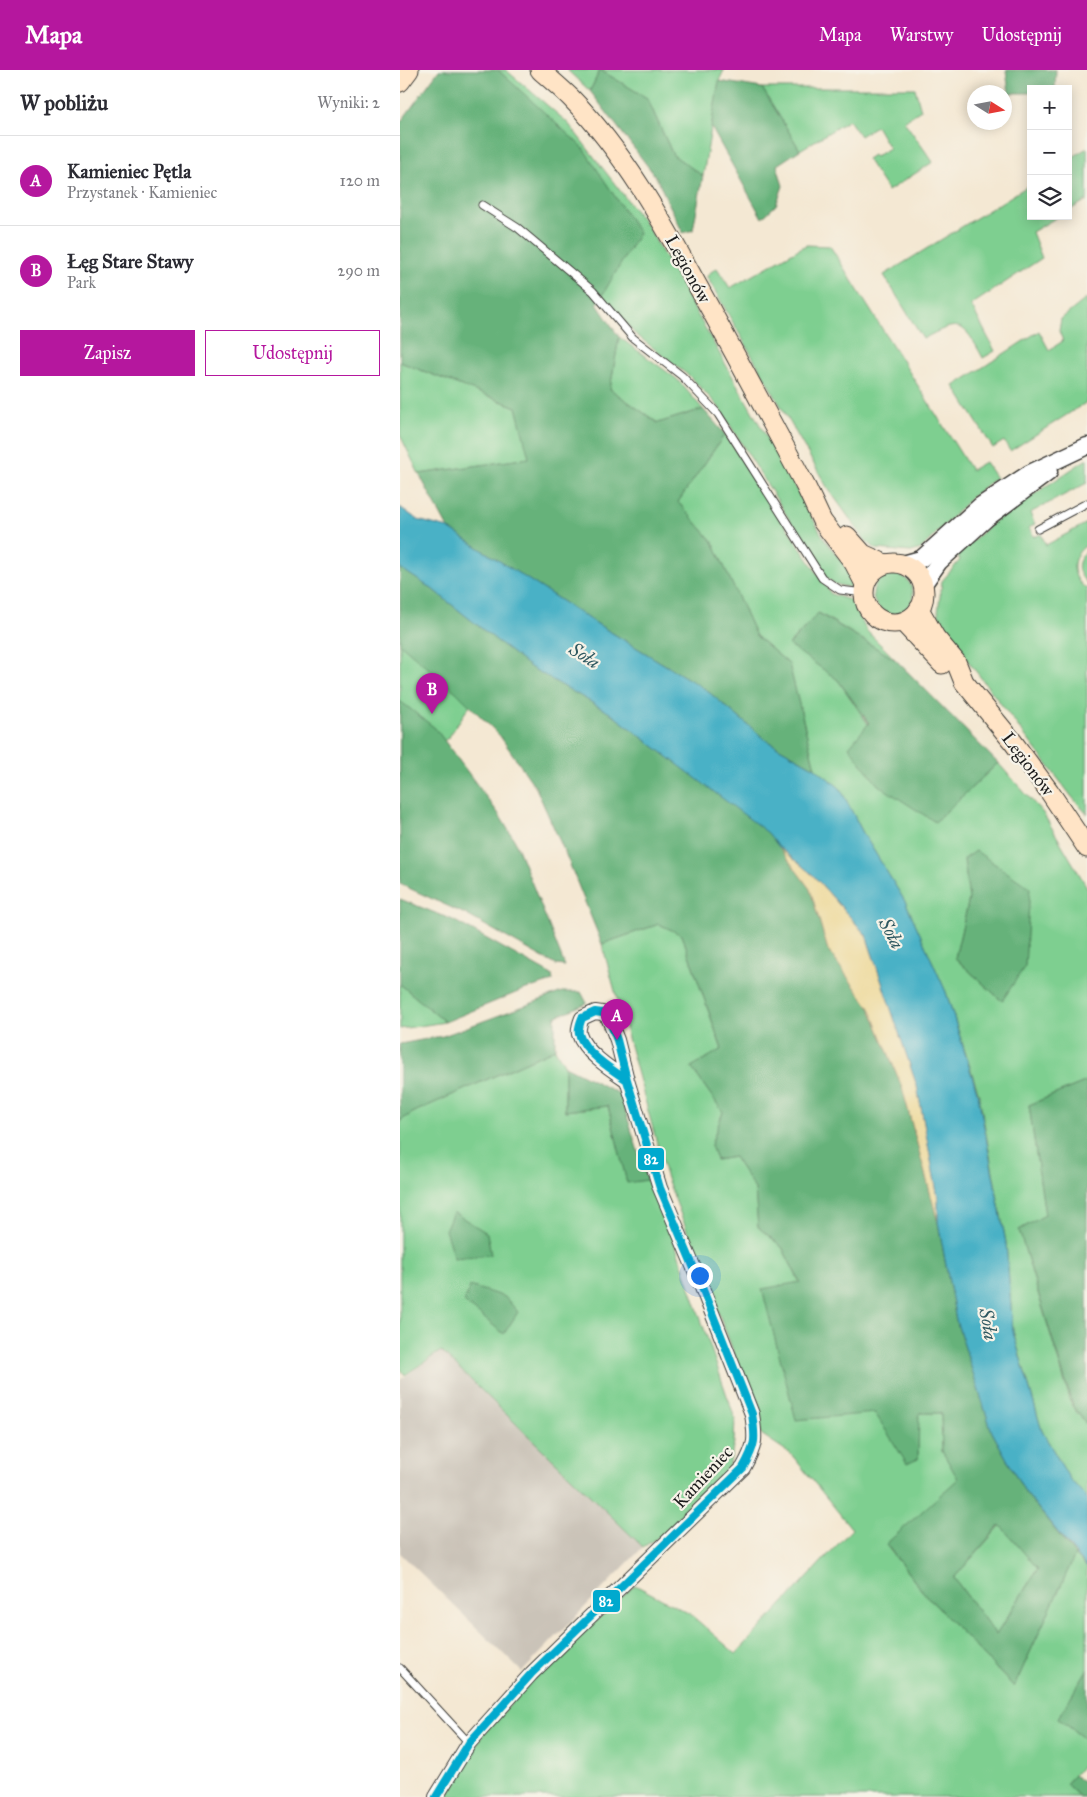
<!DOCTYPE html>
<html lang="pl">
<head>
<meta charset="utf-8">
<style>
  body { margin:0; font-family:"IM FELL Great Primer",serif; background:#f2f2f3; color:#2b2b33 }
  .controls { position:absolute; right:15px; top:15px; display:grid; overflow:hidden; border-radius:0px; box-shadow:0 2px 12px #0003 }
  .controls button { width:45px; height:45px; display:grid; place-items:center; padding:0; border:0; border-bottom:1px solid #e1e1e2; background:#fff; color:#2b2b33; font:25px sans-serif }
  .compass { position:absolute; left:567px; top:15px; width:45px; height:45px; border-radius:50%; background:#fff; box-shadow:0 2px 12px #0003; rotate:101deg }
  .you { position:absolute; left:299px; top:1205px; width:18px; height:18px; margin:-12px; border:4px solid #fff; border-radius:50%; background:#1a73e8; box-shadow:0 0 0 8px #1a73e833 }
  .badge { display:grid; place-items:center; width:32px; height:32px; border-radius:50%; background:#b5179e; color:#fff; font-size:16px; font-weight:700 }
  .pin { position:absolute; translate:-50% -41px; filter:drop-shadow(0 1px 2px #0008) }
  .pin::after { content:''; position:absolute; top:26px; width:18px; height:15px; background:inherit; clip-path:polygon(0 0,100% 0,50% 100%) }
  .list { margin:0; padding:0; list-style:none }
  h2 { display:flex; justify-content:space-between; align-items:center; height:65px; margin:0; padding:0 20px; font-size:21px }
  h2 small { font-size:16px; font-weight:400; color:#7c7c81 }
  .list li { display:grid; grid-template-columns:32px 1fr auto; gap:15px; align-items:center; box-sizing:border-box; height:90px; padding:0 20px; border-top:1px solid #e1e1e2 }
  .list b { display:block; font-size:19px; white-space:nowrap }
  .list p { margin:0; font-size:16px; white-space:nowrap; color:#7c7c81 }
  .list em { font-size:16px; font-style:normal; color:#7c7c81 }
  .actions { display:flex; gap:10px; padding:15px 20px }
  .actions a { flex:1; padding:11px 0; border:1px solid #b5179e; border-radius:0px; text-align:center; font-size:18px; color:#b5179e }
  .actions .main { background:#b5179e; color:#fff }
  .icon { flex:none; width:28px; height:28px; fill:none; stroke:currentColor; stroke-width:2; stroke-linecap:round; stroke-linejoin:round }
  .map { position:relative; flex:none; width:687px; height:1727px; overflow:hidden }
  header { display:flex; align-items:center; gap:30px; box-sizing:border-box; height:70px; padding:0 25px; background:#b5179e; color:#fff }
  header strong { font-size:24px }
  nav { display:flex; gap:28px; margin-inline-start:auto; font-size:18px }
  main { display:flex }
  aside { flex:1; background:#fff }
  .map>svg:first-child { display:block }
  .industrial { fill:#cac3b8 }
  .green { fill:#7ecf90; stroke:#4d7656; fill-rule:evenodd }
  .forest { fill:#66b27a; stroke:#41674b; fill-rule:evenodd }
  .sand { fill:#eeda9e; stroke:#857b5d }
  .water { fill:#48b1c6; stroke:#326671 }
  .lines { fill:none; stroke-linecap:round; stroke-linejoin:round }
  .service-casing { stroke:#3c3b37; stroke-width:9 }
  .minor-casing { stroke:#3c3b37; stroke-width:16 }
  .tertiary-casing { stroke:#3c3b37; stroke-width:19 }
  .secondary-casing { stroke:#3c3b37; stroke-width:21 }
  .service { stroke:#fff; stroke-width:7 }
  .minor { stroke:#fff; stroke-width:14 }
  .tertiary { stroke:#fff; stroke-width:16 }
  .secondary { stroke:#ffe4c6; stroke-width:19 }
  .bus-1-casing { stroke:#f7f3e8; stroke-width:11 }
  .bus-1 { stroke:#00a9ce; stroke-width:8 }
  .labels { text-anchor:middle; stroke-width:4.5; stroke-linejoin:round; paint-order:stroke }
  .street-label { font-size:18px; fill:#1c1c1c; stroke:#f7f3e8 }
  .water-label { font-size:19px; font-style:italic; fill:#2e5860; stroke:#f7f3e8 }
  .line-badge { stroke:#f7f3e8; stroke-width:2 }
  .badge-label { font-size:14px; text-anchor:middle; font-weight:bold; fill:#fff }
</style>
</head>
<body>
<header>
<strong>Mapa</strong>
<nav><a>Mapa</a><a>Warstwy</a><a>Udostępnij</a></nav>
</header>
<main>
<aside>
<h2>W pobliżu<small>Wyniki: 2</small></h2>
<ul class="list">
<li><span class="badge">A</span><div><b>Kamieniec Pętla</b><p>Przystanek · Kamieniec</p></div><em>120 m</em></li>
<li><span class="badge">B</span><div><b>Łęg Stare Stawy</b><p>Park</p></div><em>290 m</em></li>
</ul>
<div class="actions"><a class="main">Zapisz</a><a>Udostępnij</a></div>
</aside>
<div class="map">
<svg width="687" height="1727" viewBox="0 0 687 1727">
  <rect width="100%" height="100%" fill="#f7f3e8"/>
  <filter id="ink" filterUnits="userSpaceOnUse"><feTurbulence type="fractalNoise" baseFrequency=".02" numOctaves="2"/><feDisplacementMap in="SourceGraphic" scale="10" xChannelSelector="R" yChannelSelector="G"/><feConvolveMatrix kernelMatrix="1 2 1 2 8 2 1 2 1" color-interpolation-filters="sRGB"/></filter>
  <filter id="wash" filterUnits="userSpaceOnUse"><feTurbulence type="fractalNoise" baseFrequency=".0096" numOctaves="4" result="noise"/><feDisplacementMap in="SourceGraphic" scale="20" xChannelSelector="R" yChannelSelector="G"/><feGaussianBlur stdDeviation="1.12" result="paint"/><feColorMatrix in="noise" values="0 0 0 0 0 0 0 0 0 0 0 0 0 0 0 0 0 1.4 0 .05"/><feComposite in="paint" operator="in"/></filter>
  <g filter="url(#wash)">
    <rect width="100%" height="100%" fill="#f4e8d3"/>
    <!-- industrial -->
    <polygon class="industrial" points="41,1281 243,1477 122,1602 0,1483 0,1310"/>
    <!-- green -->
    <g class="green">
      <polygon points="98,0 106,0 168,53 248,157 425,470 450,502 451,518 435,514 426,508 318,336 289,306 234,263 202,225 239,163"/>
      <polygon points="167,0 324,0 319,11 303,106 273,85 247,28 200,0 190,21"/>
      <polygon points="362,18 515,18 521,40 504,51 533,92 488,121 467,89 473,85 475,87 489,78 476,56 460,66 449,50 400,80"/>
      <polygon points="687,78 687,130 668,141 668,90"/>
      <path d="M631 114V146H659L632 162 642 188 571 235 595 281 583 288C563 251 560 249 523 269L484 205Z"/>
      <polygon points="406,175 430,176 571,400 585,392 596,408 576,423 521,479 511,482 476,479 465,470 427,417 307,207 308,204 317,198 330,218"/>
      <polygon points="687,228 687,332 610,381 604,371 593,378 554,316 639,261 649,280 663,271 659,261 661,249"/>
      <polygon points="219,267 277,309 303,339 258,353 210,319"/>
      <polygon points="0,292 116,337 130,388 19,404 0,365"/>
      <path d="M325 364 431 524 450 530 467 561 496 590 419 543 389 574 438 610 535 752 598 693 643 743 687 817V1011L629 1035 645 1145 619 1160 672 1336 687 1355V1428L669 1408 642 1361 613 1261 606 1173 579 1025 546 922 506 833 463 763 440 718 415 698 389 594 356 566 313 472 278 432ZM576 781 602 931 555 888 569 829 564 790Z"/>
      <path d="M687 389V413L630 443 635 454 629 458 634 467 641 464 646 475 687 453V475C669 486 670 508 687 519V744L672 727 542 557 538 542 542 511 560 490 557 485 594 451Z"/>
      <path d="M687 481V513C676 502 675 492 687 481Z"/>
      <circle cx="493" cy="524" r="20"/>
      <polygon points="0,568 79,621 49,667 0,705"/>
      <polygon points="259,854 282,865 322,980 291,997 323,1042 311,1075 316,1090 334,1087 355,1119 358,1157 382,1177 400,1213 362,1220 518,1389 518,1343 541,1343 542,1381 559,1409 486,1475 523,1522 614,1617 675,1485 687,1498 687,1600 658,1648 687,1671 687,1690 666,1714 680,1727 46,1727 83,1664 136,1606 235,1515 290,1544 336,1584 452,1459 391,1384 361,1364 352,1330 266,1106 202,874"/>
      <polygon points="0,914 45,952 0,959"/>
      <polygon points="155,979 165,996 165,1041 208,1036 227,1112 247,1110 270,1159 335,1349 334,1372 329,1398 262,1465 243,1477 41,1281 5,1305 0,1298 0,1051 14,1042"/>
      <polygon points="601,1455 638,1498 596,1565 554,1508"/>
    </g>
    <!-- forest -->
    <g class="forest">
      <polygon points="39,0 98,0 183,78 239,163 197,234 219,267 210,319 258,353 303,339 325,364 278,432 313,472 356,566 389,594 415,698 367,671 305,619 199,555 48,458 19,404 129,388 116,337 0,292 0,53"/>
      <polygon points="200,0 247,28 273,85 303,106 293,160 283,163 256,107 190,21"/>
      <polygon points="606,0 656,0 655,19 631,19 631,23 609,23"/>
      <polygon points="319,11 362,18 400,80 377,95 383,116 376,135 362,148 311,57"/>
      <path d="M0 498 32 519 130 597 210 643 369 763 410 819 428 880 470 938 502 1017 538 1152 556 1250 592 1362 625 1422 675 1485 614 1617 523 1522 486 1474 558 1409 542 1381 541 1343H519L518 1389 507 1394 475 1343 396 1350 362 1219 400 1212 382 1177 358 1157 355 1119 334 1087 316 1090 311 1075 323 1042 291 997 322 979 282 865 259 854 202 874 166 785 136 718 100 666 56 622 0 574ZM600 1455 638 1499 596 1565 554 1508Z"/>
      <polygon points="418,543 496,590 598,693 535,752 478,715 449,677 469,653 438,610 389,575"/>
      <polygon points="0,631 35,658 98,743 115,771 165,896 156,895 65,844 0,814"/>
      <polygon points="576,781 630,818 625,896 602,931 555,888 569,829 564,789"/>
      <polygon points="0,829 53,850 152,905 153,911 123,920 45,952 0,914"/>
      <polygon points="162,922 181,922 187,933 155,947 155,979 14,1042 0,1051 0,974 43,966"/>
      <polygon points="165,996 220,1024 247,1110 227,1113 208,1036 165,1041"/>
      <polygon points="687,1011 687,1355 673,1336 619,1160 645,1145 629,1035"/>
      <polygon points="53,1142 87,1163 91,1185 54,1188 45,1160"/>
      <polygon points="70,1216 105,1227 118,1242 104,1264 64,1232"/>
      <polygon points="687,1600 687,1671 658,1648"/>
      <polygon points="674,1705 687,1715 687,1727 680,1727 666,1714"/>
    </g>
    <!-- sand -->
    <polygon class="sand" points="379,777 413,805 466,865 517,1016 538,1128 538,1152 502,1017 470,938 428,880 410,819"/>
    <!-- water -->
    <polygon class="water" points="0,437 18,450 48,458 199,555 305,619 367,671 415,698 440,718 463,763 506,833 546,922 578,1025 606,1173 613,1262 642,1361 669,1408 687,1428 687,1498 625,1422 592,1362 556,1250 538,1152 538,1128 517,1016 466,865 413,805 379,777 368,763 210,643 130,597 32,519 0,498"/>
  </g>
  <g filter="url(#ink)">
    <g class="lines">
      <defs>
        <g id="service">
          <polyline points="82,135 118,158 193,221 233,268 282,306 318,344 422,508 440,520 464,523"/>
          <polyline points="638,459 687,433"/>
          <polyline points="0,1598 69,1673"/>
        </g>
        <path id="minor" d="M36 1727 69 1673 131 1604 343 1398C356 1375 356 1369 352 1344L299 1210 260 1118 227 1010 217 970 208 947 202 943 195 942 182 948C180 953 178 959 179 964 184 982 212 1000 227 1010"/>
        <g id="tertiary">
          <polyline points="503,494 521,489 580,436 630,403 687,376"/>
          <polyline points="523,515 539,492 587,448 649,402"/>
        </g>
        <g id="secondary">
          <path d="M140 0C150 9 161 18 171 28 231 89 271 168 312 242 344 301 376 360 407 419L422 451 454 493 465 514"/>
          <polyline points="0,12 9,0"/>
          <polyline points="447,466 463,484 485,494"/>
          <circle cx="494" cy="523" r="30"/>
          <polyline points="519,539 535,567 556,592 564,612 613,672 649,721 687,778"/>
          <polyline points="503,552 542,594"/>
        </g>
      </defs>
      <!-- service casing -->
      <use href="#service" class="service-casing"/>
      <!-- minor casing -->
      <use href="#minor" class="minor-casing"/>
      <!-- tertiary casing -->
      <use href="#tertiary" class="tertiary-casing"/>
      <!-- secondary casing -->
      <use href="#secondary" class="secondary-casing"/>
      <!-- service -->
      <use href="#service" class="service"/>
      <!-- minor -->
      <use href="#minor" class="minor"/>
      <!-- tertiary -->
      <use href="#tertiary" class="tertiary"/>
      <!-- secondary -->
      <use href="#secondary" class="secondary"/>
      <defs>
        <path id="bus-1" d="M36 1727 69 1673 131 1604 343 1398C356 1375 356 1369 352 1344L299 1210 260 1118 227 1010 217 970 208 947 202 943 195 942 182 948C180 953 178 959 179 964 184 982 212 1000 227 1010"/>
      </defs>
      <!-- bus-1 casing -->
      <use href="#bus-1" class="bus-1-casing"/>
      <!-- bus-1 -->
      <use href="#bus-1" class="bus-1"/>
    </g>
  </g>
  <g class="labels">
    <!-- street labels -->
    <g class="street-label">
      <text transform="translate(288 199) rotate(61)" y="6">Legionów</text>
      <text transform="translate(628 694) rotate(53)" y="6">Legionów</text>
      <text transform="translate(303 1407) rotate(-47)" y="6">Kamieniec</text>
    </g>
    <!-- water labels -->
    <g class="water-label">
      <text transform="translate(185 585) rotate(32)" y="7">Soła</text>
      <text transform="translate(492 863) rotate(62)" y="7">Soła</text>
      <text transform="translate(589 1254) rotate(80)" y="7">Soła</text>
    </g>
  </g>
  <g class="line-badge">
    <rect x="237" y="1077" width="28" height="24" rx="5" fill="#00a9ce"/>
    <rect x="192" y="1519" width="29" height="24" rx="5" fill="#00a9ce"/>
  </g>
  <g class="badge-label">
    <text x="251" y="1094">82</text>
    <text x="206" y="1536">82</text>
  </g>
</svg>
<div class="controls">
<button>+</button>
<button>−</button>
<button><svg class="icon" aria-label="layers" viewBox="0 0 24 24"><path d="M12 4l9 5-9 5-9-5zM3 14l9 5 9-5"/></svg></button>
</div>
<svg class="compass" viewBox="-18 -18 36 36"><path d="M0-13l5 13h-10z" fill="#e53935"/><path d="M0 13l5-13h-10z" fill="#7c7c81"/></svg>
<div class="you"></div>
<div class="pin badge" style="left:217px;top:970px">A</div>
<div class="pin badge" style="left:32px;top:644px">B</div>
</div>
</main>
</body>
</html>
